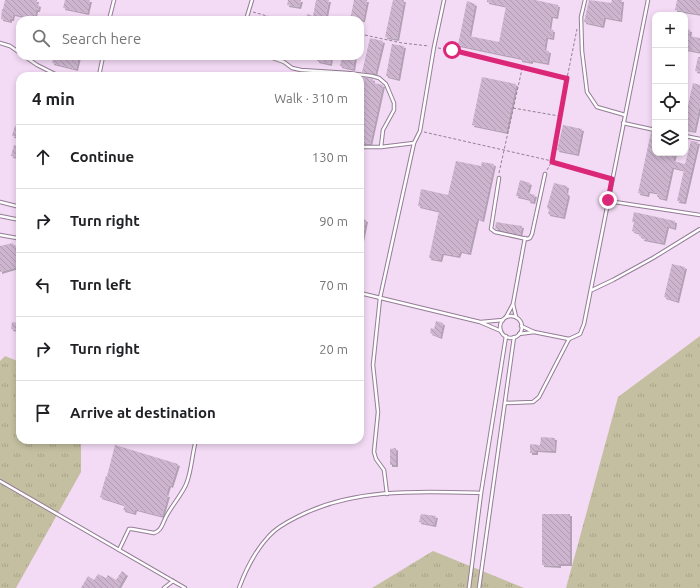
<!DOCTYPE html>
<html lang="en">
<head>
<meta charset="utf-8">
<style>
  body { margin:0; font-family:Ubuntu,sans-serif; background:#f2f2f2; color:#202124 }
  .controls { position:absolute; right:12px; top:12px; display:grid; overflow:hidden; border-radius:8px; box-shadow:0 2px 6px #0003 }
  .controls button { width:36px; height:36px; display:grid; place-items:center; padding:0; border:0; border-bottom:1px solid #e0e0e0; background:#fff; color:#202124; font:20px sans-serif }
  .stop { position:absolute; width:12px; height:12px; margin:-9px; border:3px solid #db2777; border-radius:50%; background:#fff }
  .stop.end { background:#db2777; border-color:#fff; box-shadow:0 1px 4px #0008 }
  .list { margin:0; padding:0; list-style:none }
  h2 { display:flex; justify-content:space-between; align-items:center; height:52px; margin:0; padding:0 16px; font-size:17px }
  h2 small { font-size:13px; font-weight:400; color:#757577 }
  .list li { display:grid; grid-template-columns:26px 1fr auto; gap:12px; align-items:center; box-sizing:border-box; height:64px; padding:0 16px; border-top:1px solid #e0e0e0 }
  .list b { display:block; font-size:15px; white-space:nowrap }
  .list em { font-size:13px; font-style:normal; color:#757577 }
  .icon { flex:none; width:22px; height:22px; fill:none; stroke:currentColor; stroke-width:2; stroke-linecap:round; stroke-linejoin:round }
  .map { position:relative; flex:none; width:700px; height:588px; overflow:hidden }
  .search { position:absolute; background:#fff; box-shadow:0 2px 6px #0003; left:16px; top:16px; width:348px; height:44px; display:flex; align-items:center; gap:10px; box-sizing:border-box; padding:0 14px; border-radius:12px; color:#757577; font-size:15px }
  .panel { position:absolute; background:#fff; box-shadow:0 2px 6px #0003; left:16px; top:72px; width:348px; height:372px; border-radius:12px }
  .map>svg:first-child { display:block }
  .grass { fill:url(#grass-tufts) }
  .building { fill:url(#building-back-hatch); filter:url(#shadow) }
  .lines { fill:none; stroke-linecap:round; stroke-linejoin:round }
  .lane-casing { stroke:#947d96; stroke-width:4.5 }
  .path { stroke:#938194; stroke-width:1; stroke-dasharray:3 2; stroke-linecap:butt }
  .lane { stroke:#fff; stroke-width:2.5 }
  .route { stroke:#db2777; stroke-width:5 }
</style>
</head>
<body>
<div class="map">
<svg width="700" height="588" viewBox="0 0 700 588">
  <defs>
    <pattern id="grass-tufts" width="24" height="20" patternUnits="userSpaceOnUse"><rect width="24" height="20" fill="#c4bfa0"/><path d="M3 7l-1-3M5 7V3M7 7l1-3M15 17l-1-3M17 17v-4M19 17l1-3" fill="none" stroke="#a8a48a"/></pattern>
    <pattern id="building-back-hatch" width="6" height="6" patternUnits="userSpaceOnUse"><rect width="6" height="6" fill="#cdb5cf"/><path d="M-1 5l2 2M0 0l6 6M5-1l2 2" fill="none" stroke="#b09bb2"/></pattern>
    <filter id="shadow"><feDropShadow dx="2" dy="2" stdDeviation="0" flood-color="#0004"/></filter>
  </defs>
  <rect width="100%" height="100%" fill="#f3daf5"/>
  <!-- grass -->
  <g class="grass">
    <polygon points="700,336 700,588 566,588 618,397"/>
    <polygon points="5,356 20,362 20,440 81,440 81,472 16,588 0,588 0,361"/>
    <polygon points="433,551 524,588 372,588"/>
  </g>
  <!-- building -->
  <g class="building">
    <polygon points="5,0 37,0 36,4 39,5 38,10 36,10 34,20 22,20 23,16 13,14 12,19 10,19 10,21 1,19 2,9 3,9"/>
    <polygon points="65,0 90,0 87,13 63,8"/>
    <polygon points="288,0 301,0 299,7 287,5"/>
    <polygon points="316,0 329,0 325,20 306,19 307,14 313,16"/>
    <polygon points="354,0 367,0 363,20 350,20"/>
    <polygon points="393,0 404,0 397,39 385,37"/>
    <polygon points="487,0 535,0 558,5 556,17 551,16 549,29 553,30 552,38 546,37 544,50 549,51 547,63 531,60 531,62 520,60 520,58 458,45 467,1 475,4 469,36 499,42 506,6 487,2"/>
    <polygon points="589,0 611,3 612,0 622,0 620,20 604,17 602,26 584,22"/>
    <polygon points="677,0 700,0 700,14 675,10"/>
    <polygon points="685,29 690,30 689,36 700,38 700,52 685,49"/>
    <polygon points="370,38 383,41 375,74 362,72"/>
    <polygon points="392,44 404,46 398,79 386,76"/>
    <polygon points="54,56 79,56 76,69 52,63"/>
    <polygon points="318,56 331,56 330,64 317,61"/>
    <polygon points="342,56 355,56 353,69 340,66"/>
    <polygon points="698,57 700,57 700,72 695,71"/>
    <polygon points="361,77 373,79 373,82 375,82 374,83 383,85 370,144 361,144 362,138 360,137"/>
    <polygon points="482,77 516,84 506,132 472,125"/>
    <polygon points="693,83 700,85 700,104 694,131 685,129 685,119"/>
    <polygon points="563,125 582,129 577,154 557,150"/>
    <polygon points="15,126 20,128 20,134 18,137 12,136"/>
    <polygon points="651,132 655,133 655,153 675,153 673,161 685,164 691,141 698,142 684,202 677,201 684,170 672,167 665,199 657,197 658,193 648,191 647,195 638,193"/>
    <polygon points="14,145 19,146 17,157 11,156"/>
    <polygon points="456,161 481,166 482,162 494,164 482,220 477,218 469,253 460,251 458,256 442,253 440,260 429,258 439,211 418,206 421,189 448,195"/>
    <polygon points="520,180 530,183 527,193 535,195 533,202 528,201 529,199 516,196"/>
    <polygon points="554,183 567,186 566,192 568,195 563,217 548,214 549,210 547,207"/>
    <polygon points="634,212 675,221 674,228 667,226 663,243 642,239 643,237 639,236 639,233 632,231 634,222 632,222"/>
    <polygon points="360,218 366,220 362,240 360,240"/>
    <polygon points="496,222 522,226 520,235 496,229 495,229"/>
    <polygon points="13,243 19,266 17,267 0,272 0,246"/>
    <polygon points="672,264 685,267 677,301 664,297"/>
    <polygon points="436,321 443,323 440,337 430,333 431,328 434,329"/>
    <polygon points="12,322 20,323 20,331 11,329"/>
    <polygon points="541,437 555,438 554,451 536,450 536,453 530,453 530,444 540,445"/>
    <polygon points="115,445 178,464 171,486 169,485 166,495 168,495 162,516 135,509 134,513 123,510 125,505 100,497 106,476 107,476"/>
    <polygon points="396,448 396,465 390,465 390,449"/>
    <polygon points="421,514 436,516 434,525 419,522"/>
    <polygon points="542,514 570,514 570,564 559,564 559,566 542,565"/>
    <polygon points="122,571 126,574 118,588 81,588 88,576 94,580 98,574 106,578 108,575 116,580"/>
  </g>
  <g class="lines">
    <defs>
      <g id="lane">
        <polyline points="585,0 581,17 582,51 587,92 597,107 625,115"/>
        <polyline points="109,19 115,20"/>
        <polyline points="109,20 114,0"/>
        <polyline points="246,20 252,0"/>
        <polyline points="0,43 10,46 20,53"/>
        <polyline points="24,56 37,65 59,76"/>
        <polyline points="267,56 284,62 292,68 301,70 348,73 372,76 379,78 386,84 394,103 394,110 383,130 381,147 414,143"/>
        <polyline points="99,76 103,56"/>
        <polyline points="623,123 655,130"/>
        <polyline points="685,136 700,139"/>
        <polyline points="360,147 381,147"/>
        <polyline points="499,178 491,229 495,232 527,239 530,238 532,234 545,174"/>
        <polyline points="608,201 700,215"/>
        <polyline points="0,202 20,207"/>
        <polyline points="0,216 20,220"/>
        <polyline points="0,235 17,238 20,237"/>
        <polyline points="592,290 613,280 653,258 700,229"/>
        <polyline points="360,293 480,322 501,331"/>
        <polyline points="513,304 516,317"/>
        <circle cx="511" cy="327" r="11"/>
        <polyline points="506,317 513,304 525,238"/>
        <polyline points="481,322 503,320"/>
        <polyline points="521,326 534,332 569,339 580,334 584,324 648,0"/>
        <polyline points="519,334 534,332"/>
        <polyline points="505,403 533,402 539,397 569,339"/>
        <polyline points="0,481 185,588"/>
        <polyline points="387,494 384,470 376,459 374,452 378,412 373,365 380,298 414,143 420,131 434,47 444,0"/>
        <path d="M119 550 129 529H132L154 533C161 531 162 525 165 519 170 507 183 494 187 482 192 468 192 454 196 440"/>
        <polyline points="164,588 173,581"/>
        <path d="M239 588C246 569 255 551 269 536 276 528 287 522 297 517 353 488 419 491 481 493"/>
        <polyline points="469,588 481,493 506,336"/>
        <polyline points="479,588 514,337"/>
      </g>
    </defs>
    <!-- lane casing -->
    <use href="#lane" class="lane-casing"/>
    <!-- path -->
    <g class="path">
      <polyline points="253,12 281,20"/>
      <polyline points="360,34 402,43 429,46"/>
      <polyline points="438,48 452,50 565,78 567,78 577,29"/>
      <polyline points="513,108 559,116"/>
      <polyline points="424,132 552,161 609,178"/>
      <polyline points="547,170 552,161 567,78"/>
      <polyline points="499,173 522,69"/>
    </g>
    <!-- lane -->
    <use href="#lane" class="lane"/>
  </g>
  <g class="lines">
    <!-- route -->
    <polyline class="route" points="452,50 565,78 567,78 552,162 612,179 608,200"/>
  </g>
</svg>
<div class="controls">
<button>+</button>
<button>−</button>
<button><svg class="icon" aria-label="locate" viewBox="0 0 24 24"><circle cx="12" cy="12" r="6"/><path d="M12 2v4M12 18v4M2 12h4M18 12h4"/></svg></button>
<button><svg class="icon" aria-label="layers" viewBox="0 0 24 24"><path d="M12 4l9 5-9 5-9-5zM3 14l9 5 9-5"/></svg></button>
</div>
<div class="stop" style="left:452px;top:50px"></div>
<div class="stop end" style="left:608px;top:200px"></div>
<div class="search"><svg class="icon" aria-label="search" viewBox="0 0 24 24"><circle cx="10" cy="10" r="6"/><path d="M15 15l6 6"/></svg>Search here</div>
<section class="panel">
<h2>4 min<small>Walk · 310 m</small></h2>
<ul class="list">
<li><svg class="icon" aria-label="ahead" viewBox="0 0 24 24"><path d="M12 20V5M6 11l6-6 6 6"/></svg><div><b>Continue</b></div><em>130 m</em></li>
<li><svg class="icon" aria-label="right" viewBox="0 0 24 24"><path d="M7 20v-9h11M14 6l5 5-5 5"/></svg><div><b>Turn right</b></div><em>90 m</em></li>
<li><svg class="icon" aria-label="left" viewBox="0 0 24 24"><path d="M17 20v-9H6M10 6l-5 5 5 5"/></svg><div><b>Turn left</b></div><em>70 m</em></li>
<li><svg class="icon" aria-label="right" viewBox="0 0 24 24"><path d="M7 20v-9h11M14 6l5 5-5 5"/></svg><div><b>Turn right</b></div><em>20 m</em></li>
<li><svg class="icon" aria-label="arrive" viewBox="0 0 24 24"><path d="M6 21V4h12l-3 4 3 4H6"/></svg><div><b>Arrive at destination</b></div></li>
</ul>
</section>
</div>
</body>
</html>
